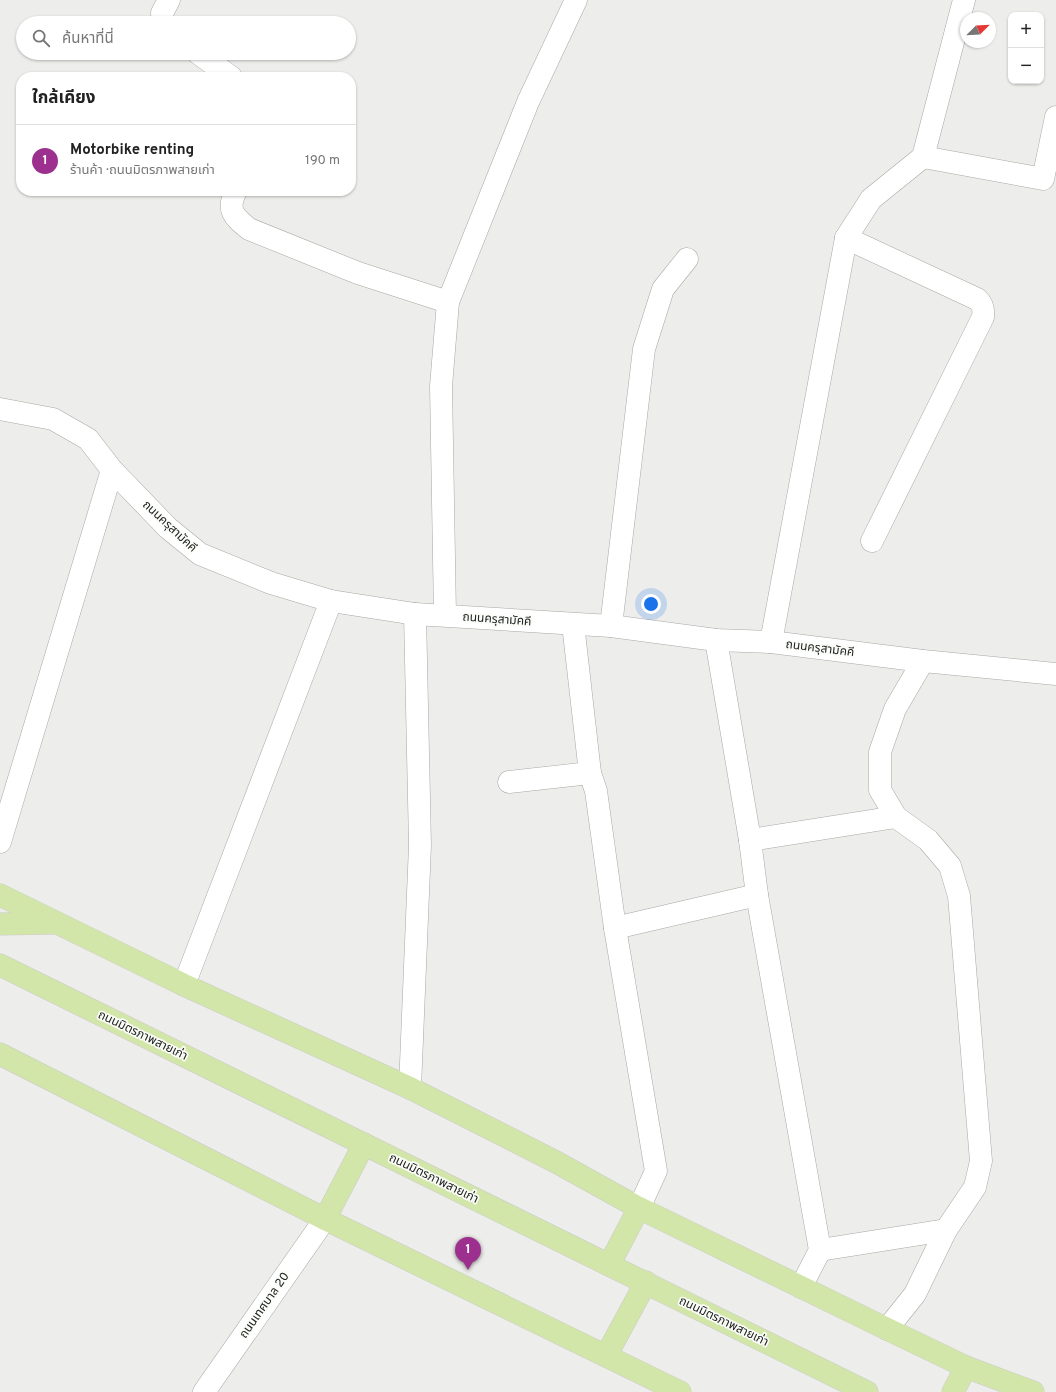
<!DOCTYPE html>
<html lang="th">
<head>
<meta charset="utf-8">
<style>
  body { margin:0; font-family:Overpass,"Noto Sans Thai",sans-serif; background:#f6f6f6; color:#222 }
  .controls { position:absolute; right:12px; top:12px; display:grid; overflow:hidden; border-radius:8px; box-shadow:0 1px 3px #0004 }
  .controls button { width:36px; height:36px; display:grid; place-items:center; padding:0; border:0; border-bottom:1px solid #e0e0e0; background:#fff; color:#222; font:20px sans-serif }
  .compass { position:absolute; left:960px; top:12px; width:36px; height:36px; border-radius:50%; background:#fff; box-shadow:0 1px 3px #0004; rotate:66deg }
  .you { position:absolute; left:651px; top:604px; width:14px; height:14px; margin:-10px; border:3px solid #fff; border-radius:50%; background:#1a73e8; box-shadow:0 0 0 6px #1a73e833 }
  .badge { display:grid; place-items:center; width:26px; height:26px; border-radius:50%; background:#9d308f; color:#fff; font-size:13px; font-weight:700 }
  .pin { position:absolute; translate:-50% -33px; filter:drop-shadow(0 1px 2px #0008) }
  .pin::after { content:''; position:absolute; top:21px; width:14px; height:12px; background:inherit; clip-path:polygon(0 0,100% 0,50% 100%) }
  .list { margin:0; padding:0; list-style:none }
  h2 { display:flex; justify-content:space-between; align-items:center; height:52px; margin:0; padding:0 16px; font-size:17px }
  h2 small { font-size:13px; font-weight:400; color:#767676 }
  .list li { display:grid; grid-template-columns:26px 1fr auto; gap:12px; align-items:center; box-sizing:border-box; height:72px; padding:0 16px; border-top:1px solid #e0e0e0 }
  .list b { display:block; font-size:15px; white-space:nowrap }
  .list p { margin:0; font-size:13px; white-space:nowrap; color:#767676 }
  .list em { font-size:13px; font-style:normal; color:#767676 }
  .icon { flex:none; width:22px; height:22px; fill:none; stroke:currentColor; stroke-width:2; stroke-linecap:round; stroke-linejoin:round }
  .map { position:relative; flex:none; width:1056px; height:1392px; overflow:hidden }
  .search { position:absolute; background:#fff; box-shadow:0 1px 3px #0004; left:16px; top:16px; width:340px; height:44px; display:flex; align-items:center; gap:10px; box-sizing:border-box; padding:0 14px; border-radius:22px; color:#767676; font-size:15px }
  .panel { position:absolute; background:#fff; box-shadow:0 1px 3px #0004; left:16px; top:72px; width:340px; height:124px; border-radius:16px }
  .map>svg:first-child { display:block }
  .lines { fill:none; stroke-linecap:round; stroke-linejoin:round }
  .minor-casing { stroke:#a7a9a5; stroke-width:23 }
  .major-casing { stroke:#cacaca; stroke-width:23 }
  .minor { stroke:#fff; stroke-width:22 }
  .major { stroke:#d3e6aa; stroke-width:22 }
  .labels { text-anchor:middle; stroke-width:3.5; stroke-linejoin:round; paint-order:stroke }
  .street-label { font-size:12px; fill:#222321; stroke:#fafcf8 }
</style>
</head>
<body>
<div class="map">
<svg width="1056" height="1392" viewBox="0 0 1056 1392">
  <rect width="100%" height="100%" fill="#edeeeb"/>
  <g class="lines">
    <defs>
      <g id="minor">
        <polyline points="163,23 162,13 169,0"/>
        <polyline points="198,53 231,77"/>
        <polyline points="923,157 1043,179 1056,117"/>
        <path d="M236 191C226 210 234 217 249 229L358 273 448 302"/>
        <path d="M846 238 977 299C983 304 984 309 983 317L872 541"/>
        <polyline points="0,409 53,419 88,439 112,470 168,528 200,554 271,583 331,601 415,614 611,626 716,640 771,642 923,661 1056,674"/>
        <polyline points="445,615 441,386 448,302 528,102 576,0"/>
        <polyline points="573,624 590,773"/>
        <polyline points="611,626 644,349 663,289 687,259"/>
        <polyline points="716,640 750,840 757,895 820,1250 801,1287"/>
        <polyline points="771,642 846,238 871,199 923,157 964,0"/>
        <polyline points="509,782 590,773 596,791 615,928 656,1171 639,1208"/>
        <polyline points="750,840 896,817"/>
        <polyline points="0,842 112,470"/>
        <polyline points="615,928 757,895"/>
        <polyline points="184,985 331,601"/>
        <polyline points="410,1088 420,845 415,614"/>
        <polyline points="820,1250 946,1230"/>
        <polyline points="887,1329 915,1294 946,1230 975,1187 981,1161 959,896 950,866 928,840 896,817 880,790 880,752 895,709 923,661"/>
        <polyline points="204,1392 325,1219"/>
      </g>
      <g id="major">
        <polyline points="0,895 184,985 410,1088 556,1162 639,1208 887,1329 966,1367 1033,1392"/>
        <polyline points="0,924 53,923"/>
        <polyline points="0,965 867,1392"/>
        <polyline points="0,1054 325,1219 680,1392"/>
        <polyline points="325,1219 364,1144"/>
        <polyline points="609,1265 639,1208"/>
        <polyline points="606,1356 646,1282"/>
        <polyline points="953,1392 966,1367"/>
      </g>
    </defs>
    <!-- minor casing -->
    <use href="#minor" class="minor-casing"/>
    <!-- major casing -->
    <use href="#major" class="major-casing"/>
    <!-- minor -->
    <use href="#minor" class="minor"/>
    <!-- major -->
    <use href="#major" class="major"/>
  </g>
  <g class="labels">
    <!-- street labels -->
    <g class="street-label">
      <text transform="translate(170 526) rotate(43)" y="4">ถนนครุสามัคคี</text>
      <text transform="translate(497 619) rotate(4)" y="4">ถนนครุสามัคคี</text>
      <text transform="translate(820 648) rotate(7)" y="4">ถนนครุสามัคคี</text>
      <text transform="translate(143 1035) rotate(26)" y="4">ถนนมิตรภาพสายเก่า</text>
      <text transform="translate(434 1178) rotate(26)" y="4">ถนนมิตรภาพสายเก่า</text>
      <text transform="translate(264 1305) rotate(-55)" y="4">ถนนเทศบาล 20</text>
      <text transform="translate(724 1321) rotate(26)" y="4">ถนนมิตรภาพสายเก่า</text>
    </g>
  </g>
</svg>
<div class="controls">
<button>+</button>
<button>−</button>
</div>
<svg class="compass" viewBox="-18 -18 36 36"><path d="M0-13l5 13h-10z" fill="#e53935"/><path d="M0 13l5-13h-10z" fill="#767676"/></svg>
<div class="you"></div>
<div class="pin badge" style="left:468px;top:1270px">1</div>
<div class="search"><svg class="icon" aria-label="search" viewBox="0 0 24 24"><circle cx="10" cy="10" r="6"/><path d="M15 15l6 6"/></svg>ค้นหาที่นี่</div>
<section class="panel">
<h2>ใกล้เคียง<small></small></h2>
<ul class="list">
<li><span class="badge">1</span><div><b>Motorbike renting</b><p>ร้านค้า · ถนนมิตรภาพสายเก่า</p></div><em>190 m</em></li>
</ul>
</section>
</div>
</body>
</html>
